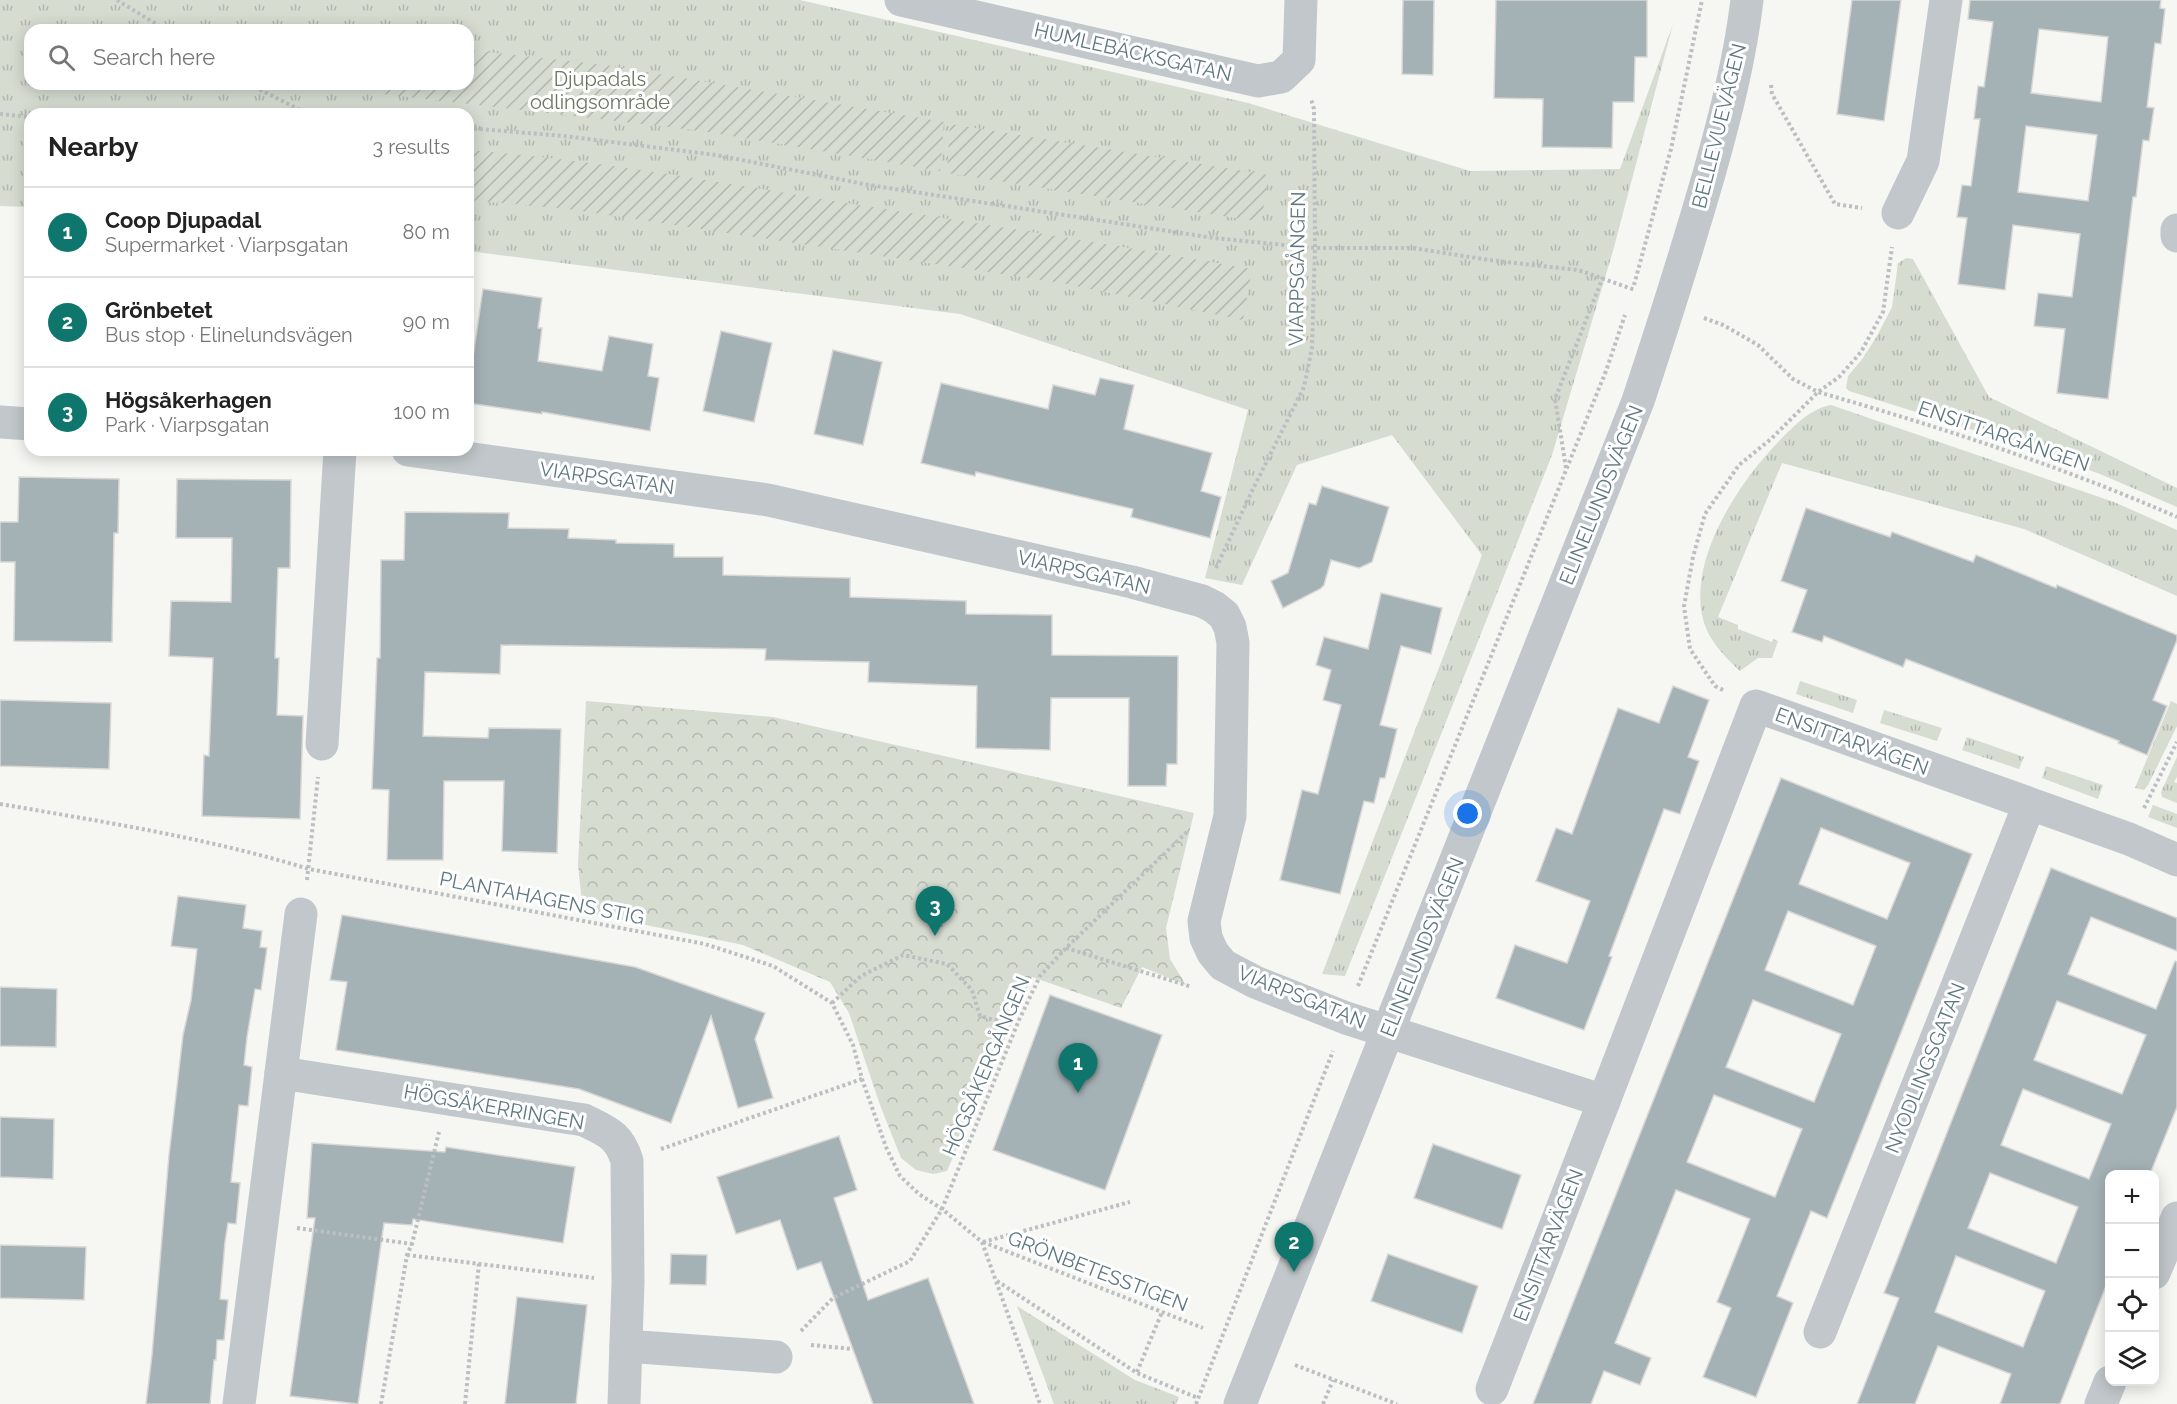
<!DOCTYPE html>
<html lang="en">
<head>
<meta charset="utf-8">
<style>
  body { margin:0; font-family:Raleway,sans-serif; background:#f2f2f2; color:#222 }
  .controls { position:absolute; right:18px; bottom:18px; display:grid; overflow:hidden; border-radius:12px; box-shadow:0 3px 15px #0003 }
  .controls button { width:54px; height:54px; display:grid; place-items:center; padding:0; border:0; border-bottom:2px solid #e0e0e0; background:#fff; color:#222; font:30px sans-serif }
  .you { position:absolute; left:1468px; top:814px; width:21px; height:21px; margin:-15px; border:4px solid #fff; border-radius:50%; background:#1a73e8; box-shadow:0 0 0 9px #1a73e833 }
  .badge { display:grid; place-items:center; width:39px; height:39px; border-radius:50%; background:#0f766e; color:#fff; font-size:20px; font-weight:700 }
  .pin { position:absolute; translate:-50% -50px; filter:drop-shadow(0 2px 3px #0008) }
  .pin::after { content:''; position:absolute; top:32px; width:21px; height:18px; background:inherit; clip-path:polygon(0 0,100% 0,50% 100%) }
  .list { margin:0; padding:0; list-style:none }
  h2 { display:flex; justify-content:space-between; align-items:center; height:78px; margin:0; padding:0 24px; font-size:26px }
  h2 small { font-size:20px; font-weight:400; color:#767676 }
  .list li { display:grid; grid-template-columns:39px 1fr auto; gap:18px; align-items:center; box-sizing:border-box; height:90px; padding:0 24px; border-top:2px solid #e0e0e0 }
  .list b { display:block; font-size:22px; white-space:nowrap }
  .list p { margin:0; font-size:20px; white-space:nowrap; color:#767676 }
  .list em { font-size:20px; font-style:normal; color:#767676 }
  .icon { flex:none; width:33px; height:33px; fill:none; stroke:currentColor; stroke-width:2; stroke-linecap:round; stroke-linejoin:round }
  .map { position:relative; flex:none; width:2177px; height:1404px; overflow:hidden }
  .search { position:absolute; background:#fff; box-shadow:0 3px 15px #0003; left:24px; top:24px; width:450px; height:66px; display:flex; align-items:center; gap:15px; box-sizing:border-box; padding:0 21px; border-radius:18px; color:#767676; font-size:22px }
  .panel { position:absolute; background:#fff; box-shadow:0 3px 15px #0003; left:24px; top:108px; width:450px; height:348px; border-radius:18px }
  .map>svg:first-child { display:block }
  .grass { fill:url(#grass-tufts); fill-rule:evenodd }
  .forest { fill:url(#forest-crowns) }
  .garden { fill:url(#garden-furrows) }
  .building { fill:#a5b2b5; stroke:#d8d7d5; stroke-width:1.5; fill-rule:evenodd }
  .lines { fill:none; stroke-linecap:round; stroke-linejoin:round }
  .path { stroke:#bbbfc1; stroke-width:4; stroke-dasharray:3 3; stroke-linecap:butt }
  .minor { stroke:#c1c7ca; stroke-width:33 }
  .labels { text-anchor:middle; stroke-width:6; stroke-linejoin:round; paint-order:stroke }
  .street-label { font-size:20px; fill:#5f7880; stroke:#fff }
  .park-label { font-size:20px; fill:#68775f; stroke:#fff }
</style>
</head>
<body>
<div class="map">
<svg width="2177" height="1404" viewBox="0 0 2177 1404">
  <defs>
    <pattern id="grass-tufts" width="24" height="20" patternUnits="userSpaceOnUse" patternTransform="scale(1.5)"><rect width="24" height="20" fill="#d7dcd1"/><path d="M3 7l-1-3M5 7V3M7 7l1-3M15 17l-1-3M17 17v-4M19 17l1-3" fill="none" stroke="#b2b7af"/></pattern>
    <pattern id="forest-crowns" width="20" height="18" patternUnits="userSpaceOnUse" patternTransform="scale(1.5)"><rect width="20" height="18" fill="#d7dcd1"/><path d="M2 6a3 3 0 1 1 6 0M12 15a3 3 0 1 1 6 0" fill="none" stroke="#b2b7af"/></pattern>
    <pattern id="garden-furrows" width="10" height="10" patternUnits="userSpaceOnUse" patternTransform="scale(1.5)"><rect width="10" height="10" fill="#d7dcd1"/><path d="M-1 1l2-2M0 10L10 0M9 11l2-2" fill="none" stroke="#b2b7af"/></pattern>
  </defs>
  <rect width="100%" height="100%" fill="#f6f6f3"/>
  <!-- grass -->
  <g class="grass">
    <path d="M0 0H800L1248 103 1470 171 1620 169 1673 24 1613 251 1552 455 1345 976 1322 974 1482 555 1392 435 1297 465 1242 585 1205 578 1248 410 960 314 468 251V114H30V207L0 206ZM30 30H468V84H30Z"/>
    <polygon points="1906,258 1913,259 1989,397 2177,488 2177,507 2100,474 2005,440 1849,391 1846,388 1848,376 1863,358 1877,336 1892,307 1898,263"/>
    <path d="M1831 405 2114 502 2177 530V596L2024 529 1782 463 1718 617 1738 625V629L1772 642 1773 639 1778 641 1772 658H1758L1740 671C1723 655 1707 639 1702 615 1690 554 1742 478 1783 437 1796 424 1812 408 1831 405Z"/>
    <polygon points="1800,681 1857,700 1853,713 1796,694"/>
    <polygon points="2171,701 2177,704 2177,726 2148,785 2144,790 2135,788"/>
    <polygon points="1884,710 1942,728 1937,741 1880,723"/>
    <polygon points="1967,737 2024,757 2019,769 1962,750"/>
    <polygon points="2177,757 2177,777 2174,782 2177,783 2177,803 2162,797 2161,792"/>
    <polygon points="2046,766 2103,785 2098,799 2042,778"/>
    <polygon points="2153,805 2177,814 2177,828 2148,817"/>
    <polygon points="1017,1306 1135,1380 1179,1397 1176,1404 1054,1404"/>
  </g>
  <!-- forest -->
  <polygon class="forest" points="586,701 773,717 1194,813 1166,928 1170,959 1186,985 1142,967 1121,1008 1032,977 947,1171 933,1174 916,1170 901,1158 880,1105 849,1013 830,982 743,945 583,912 578,865"/>
  <!-- garden -->
  <g class="garden">
    <polygon points="468,50 606,65 944,122 940,171 702,131 382,94 383,84 468,84"/>
    <polygon points="950,124 1269,175 1261,222 947,173"/>
    <path d="M468 150C599 160 729 184 859 205 990 225 1121 246 1252 269L1243 320 1061 283 568 209 468 200Z"/>
  </g>
  <!-- building -->
  <g class="building">
    <polygon points="1403,0 1434,0 1433,75 1402,74"/>
    <polygon points="1496,0 1647,0 1647,57 1635,57 1634,102 1613,102 1612,148 1542,147 1543,99 1494,98"/>
    <polygon points="1852,0 1901,0 1884,121 1837,114"/>
    <path d="M1970 0H2161L2160 8 2165 9 2161 44 2155 43 2147 107 2154 108 2149 141 2143 140 2136 197H2133L2108 399 2057 393 2065 329 2034 326 2038 293 2072 297 2080 234 2013 225 2005 290 1958 284 1967 218 1957 217 1962 185 1971 186 1980 119H1974L1978 86 1984 87 1993 22 1968 19ZM2039 29 2108 37 2101 102 2031 93ZM2026 126 2097 135 2088 201 2018 192Z"/>
    <polygon points="483,289 542,298 538,328 542,328 538,361 602,371 609,336 653,344 648,376 659,378 650,431 542,412 542,414 468,403 468,356 473,357"/>
    <polygon points="721,331 772,343 754,422 703,411"/>
    <polygon points="833,350 882,362 863,445 814,434"/>
    <polygon points="1100,378 1134,385 1124,429 1212,453 1201,491 1221,497 1210,538 1131,517 1133,509 976,472 975,476 921,463 941,383 1048,409 1053,385 1095,395"/>
    <polygon points="19,477 119,479 118,533 114,533 112,642 14,641 15,562 0,562 0,522 18,522"/>
    <polygon points="177,479 291,480 290,568 278,568 275,658 279,658 277,715 303,716 300,819 202,816 204,755 209,756 213,658 169,656 171,601 231,602 232,538 176,538"/>
    <polygon points="1322,486 1389,507 1372,562 1359,568 1331,560 1324,585 1320,589 1283,608 1271,581 1288,573 1309,503 1316,505"/>
    <polygon points="1806,508 1890,537 1892,532 1973,562 1976,555 2056,588 2057,585 2177,635 2177,640 2153,700 2167,706 2147,755 2118,743 2119,741 1906,659 1903,667 1824,636 1822,642 1792,632 1807,590 1781,581"/>
    <polygon points="405,512 509,513 508,528 569,529 568,538 616,540 616,543 674,544 674,557 723,557 723,575 850,578 850,597 966,601 966,614 1052,615 1052,655 1178,656 1177,764 1167,764 1166,786 1128,786 1129,698 1051,698 1050,750 976,748 977,686 868,682 869,662 765,660 766,649 501,645 500,674 425,672 423,736 488,738 489,728 561,729 557,853 502,851 504,781 444,781 443,860 387,860 389,790 372,789 377,658 380,658 381,560 404,560"/>
    <polygon points="1381,593 1442,608 1431,654 1401,646 1380,725 1397,729 1385,778 1380,778 1374,803 1364,801 1340,894 1280,880 1302,790 1318,794 1341,705 1323,700 1331,670 1316,665 1324,637 1368,649"/>
    <polygon points="1673,686 1709,700 1688,757 1699,761 1680,814 1664,809 1609,956 1612,957 1584,1030 1496,998 1515,945 1567,963 1590,901 1536,881 1556,828 1572,834 1618,708 1659,723"/>
    <polygon points="0,700 111,703 109,769 0,766"/>
    <path d="M1781 778 1972 854 1865 1123 1827 1218 1811 1211 1777 1296 1793 1303 1756 1397 1703 1377 1731 1308 1717 1302 1750 1219 1676 1190 1615 1343 1651 1358 1640 1385 1604 1371 1591 1404H1533ZM1821 828 1910 863 1887 919 1799 884ZM1788 911 1876 946 1853 1005 1765 970ZM1753 1000 1841 1034 1814 1102 1726 1067ZM1714 1095 1802 1129 1775 1197 1687 1162Z"/>
    <path d="M2051 868 2177 918V951L2091 917 2068 974 2156 1009 2175 961 2177 962V1107L2150 1174H2109V1278L2060 1404H2000L2011 1374 1938 1346 1915 1404H1857L1899 1298 1884 1293ZM2057 1001 2146 1035 2122 1094 2034 1060ZM2023 1089 2111 1124 2089 1179 2001 1145ZM1990 1173 2078 1207 2056 1263 1968 1228ZM1956 1256 2045 1291 2023 1347 1935 1312Z"/>
    <polygon points="178,896 246,905 243,928 262,931 260,947 267,948 261,990 255,989 247,1037 244,1065 252,1067 248,1106 239,1105 231,1182 240,1183 236,1224 228,1223 225,1242 220,1299 228,1300 224,1340 217,1340 216,1360 214,1360 210,1404 146,1404 152,1355 169,1155 183,1035 191,1000 197,949 171,946"/>
    <polygon points="342,915 635,967 765,1013 755,1039 773,1098 738,1108 711,1016 671,1123 579,1089 336,1050 347,982 330,980"/>
    <polygon points="0,987 57,989 56,1047 0,1046"/>
    <polygon points="1050,995 1162,1035 1105,1190 993,1150"/>
    <polygon points="0,1117 54,1119 53,1179 0,1177"/>
    <polygon points="839,1136 857,1190 834,1198 868,1300 928,1278 974,1404 873,1404 821,1262 797,1270 780,1220 736,1234 717,1177"/>
    <polygon points="312,1143 445,1152 446,1147 575,1167 563,1243 413,1219 412,1225 384,1223 358,1404 290,1396 315,1218 307,1218"/>
    <polygon points="1433,1144 1521,1175 1502,1229 1414,1198"/>
    <polygon points="0,1245 86,1247 84,1300 0,1298"/>
    <polygon points="671,1254 707,1255 706,1285 670,1284"/>
    <polygon points="1388,1254 1478,1286 1462,1333 1371,1301"/>
    <polygon points="517,1297 587,1305 576,1404 505,1404"/>
  </g>
  <g class="lines">
    <!-- path -->
    <g class="path">
      <polyline points="117,0 166,30"/>
      <polyline points="249,84 302,111"/>
      <polyline points="1771,85 1772,94 1835,204 1862,208"/>
      <polyline points="0,114 30,117"/>
      <polyline points="236,114 327,111 349,114"/>
      <polyline points="468,128 564,136 716,155 869,185 1214,238 1315,248 1413,248 1489,260 1578,270 1635,290"/>
      <polyline points="1634,285 1671,149 1702,0"/>
      <path d="M1704 318 1723 325 1758 345 1793 379 1818 392C1940 427 2061 466 2177 517"/>
      <polyline points="1566,468 1555,399 1603,277"/>
      <polyline points="1216,568 1252,491 1304,387 1312,348 1315,248 1314,109 1311,99"/>
      <polyline points="1723,690 1715,686 1690,649 1684,606 1693,557 1705,514 1739,465 1771,439 1818,392 1839,377 1861,352 1883,312 1892,247"/>
      <path d="M0 804C104 822 208 838 309 869L705 944 773 966 832 1003 853 1045 862 1079 886 1147 900 1176 919 1194 942 1209 982 1242 1040 1404"/>
      <polyline points="2144,808 2177,742"/>
      <polyline points="307,880 318,777"/>
      <polyline points="1066,948 1192,987"/>
      <polyline points="1358,986 1606,371 1625,315"/>
      <polyline points="832,1003 861,976 903,955 947,964 972,990 980,1016 994,1020 1019,1020"/>
      <polyline points="661,1149 862,1079"/>
      <polyline points="297,1228 412,1244"/>
      <polyline points="983,1242 1203,1328"/>
      <polyline points="983,1242 1130,1202"/>
      <polyline points="407,1255 594,1278"/>
      <polyline points="997,1281 1137,1373 1198,1398"/>
      <polyline points="801,1331 833,1298 910,1261 942,1209 1019,1020 1040,976 1066,948 1188,831"/>
      <polyline points="811,1345 853,1349"/>
      <polyline points="1295,1365 1397,1404"/>
      <polyline points="1137,1372 1162,1312"/>
      <polyline points="381,1404 407,1255 412,1244 439,1132"/>
      <polyline points="465,1404 479,1263"/>
      <polyline points="1196,1404 1333,1051"/>
      <polyline points="1323,1404 1333,1380"/>
    </g>
    <!-- minor -->
    <g class="minor">
      <polyline points="901,0 1258,81 1281,77 1299,60 1301,0"/>
      <polyline points="1898,213 1923,161 1946,0"/>
      <polyline points="2177,230 2177,236"/>
      <polyline points="0,422 30,424"/>
      <polyline points="408,450 768,500 1132,582 1202,601 1214,607 1224,615 1230,627 1233,643 1230,816 1204,921 1206,938 1213,953 1223,965 1255,982 1346,1018 1604,1101 1756,706 2129,839 2177,860"/>
      <polyline points="322,744 340,450"/>
      <polyline points="281,1073 301,914"/>
      <polyline points="2154,1273 2177,1218"/>
      <polyline points="1820,1332 2029,805"/>
      <polyline points="626,1346 776,1357"/>
      <polyline points="1492,1389 1604,1101"/>
      <path d="M239 1404 281 1073 584 1120C608 1132 619 1135 627 1161L628 1282 624 1404"/>
      <path d="M1240 1404 1638 401C1663 326 1687 250 1709 174 1725 117 1740 59 1747 0"/>
      <polyline points="2101,1404 2110,1382"/>
    </g>
  </g>
  <g class="labels">
    <!-- street labels -->
    <g class="street-label">
      <text transform="translate(1133 52) rotate(13)" y="7">HUMLEBÄCKSGATAN</text>
      <text transform="translate(1719 126) rotate(-76)" y="7">BELLEVUEVÄGEN</text>
      <text transform="translate(1297 269) rotate(-89)" y="7">VIARPSGÅNGEN</text>
      <text transform="translate(2004 436) rotate(19)" y="7">ENSITTARGÅNGEN</text>
      <text transform="translate(607 478) rotate(8)" y="7">VIARPSGATAN</text>
      <text transform="translate(1601 495) rotate(-68)" y="7">ELINELUNDSVÄGEN</text>
      <text transform="translate(1084 572) rotate(13)" y="7">VIARPSGATAN</text>
      <text transform="translate(1852 741) rotate(20)" y="7">ENSITTARVÄGEN</text>
      <text transform="translate(542 898) rotate(11)" y="7">PLANTAHAGENS STIG</text>
      <text transform="translate(1422 947) rotate(-68)" y="7">ELINELUNDSVÄGEN</text>
      <text transform="translate(1302 997) rotate(22)" y="7">VIARPSGATAN</text>
      <text transform="translate(986 1066) rotate(-67)" y="7">HÖGSÅKERGÅNGEN</text>
      <text transform="translate(1925 1068) rotate(-68)" y="7">NYODLINGSGATAN</text>
      <text transform="translate(494 1107) rotate(10)" y="7">HÖGSÅKERRINGEN</text>
      <text transform="translate(1548 1245) rotate(-69)" y="7">ENSITTARVÄGEN</text>
      <text transform="translate(1098 1271) rotate(21)" y="7">GRÖNBETESSTIGEN</text>
    </g>
    <!-- park labels -->
    <g class="park-label">
      <text x="600" y="86">Djupadals<tspan x="600" dy="23">odlingsområde</tspan></text>
    </g>
  </g>
</svg>
<div class="controls">
<button>+</button>
<button>−</button>
<button><svg class="icon" aria-label="locate" viewBox="0 0 24 24"><circle cx="12" cy="12" r="6"/><path d="M12 2v4M12 18v4M2 12h4M18 12h4"/></svg></button>
<button><svg class="icon" aria-label="layers" viewBox="0 0 24 24"><path d="M12 4l9 5-9 5-9-5zM3 14l9 5 9-5"/></svg></button>
</div>
<div class="you"></div>
<div class="pin badge" style="left:1078px;top:1093px">1</div>
<div class="pin badge" style="left:1294px;top:1272px">2</div>
<div class="pin badge" style="left:935px;top:936px">3</div>
<div class="search"><svg class="icon" aria-label="search" viewBox="0 0 24 24"><circle cx="10" cy="10" r="6"/><path d="M15 15l6 6"/></svg>Search here</div>
<section class="panel">
<h2>Nearby<small>3 results</small></h2>
<ul class="list">
<li><span class="badge">1</span><div><b>Coop Djupadal</b><p>Supermarket · Viarpsgatan</p></div><em>80 m</em></li>
<li><span class="badge">2</span><div><b>Grönbetet</b><p>Bus stop · Elinelundsvägen</p></div><em>90 m</em></li>
<li><span class="badge">3</span><div><b>Högsåkerhagen</b><p>Park · Viarpsgatan</p></div><em>100 m</em></li>
</ul>
</section>
</div>
</body>
</html>
